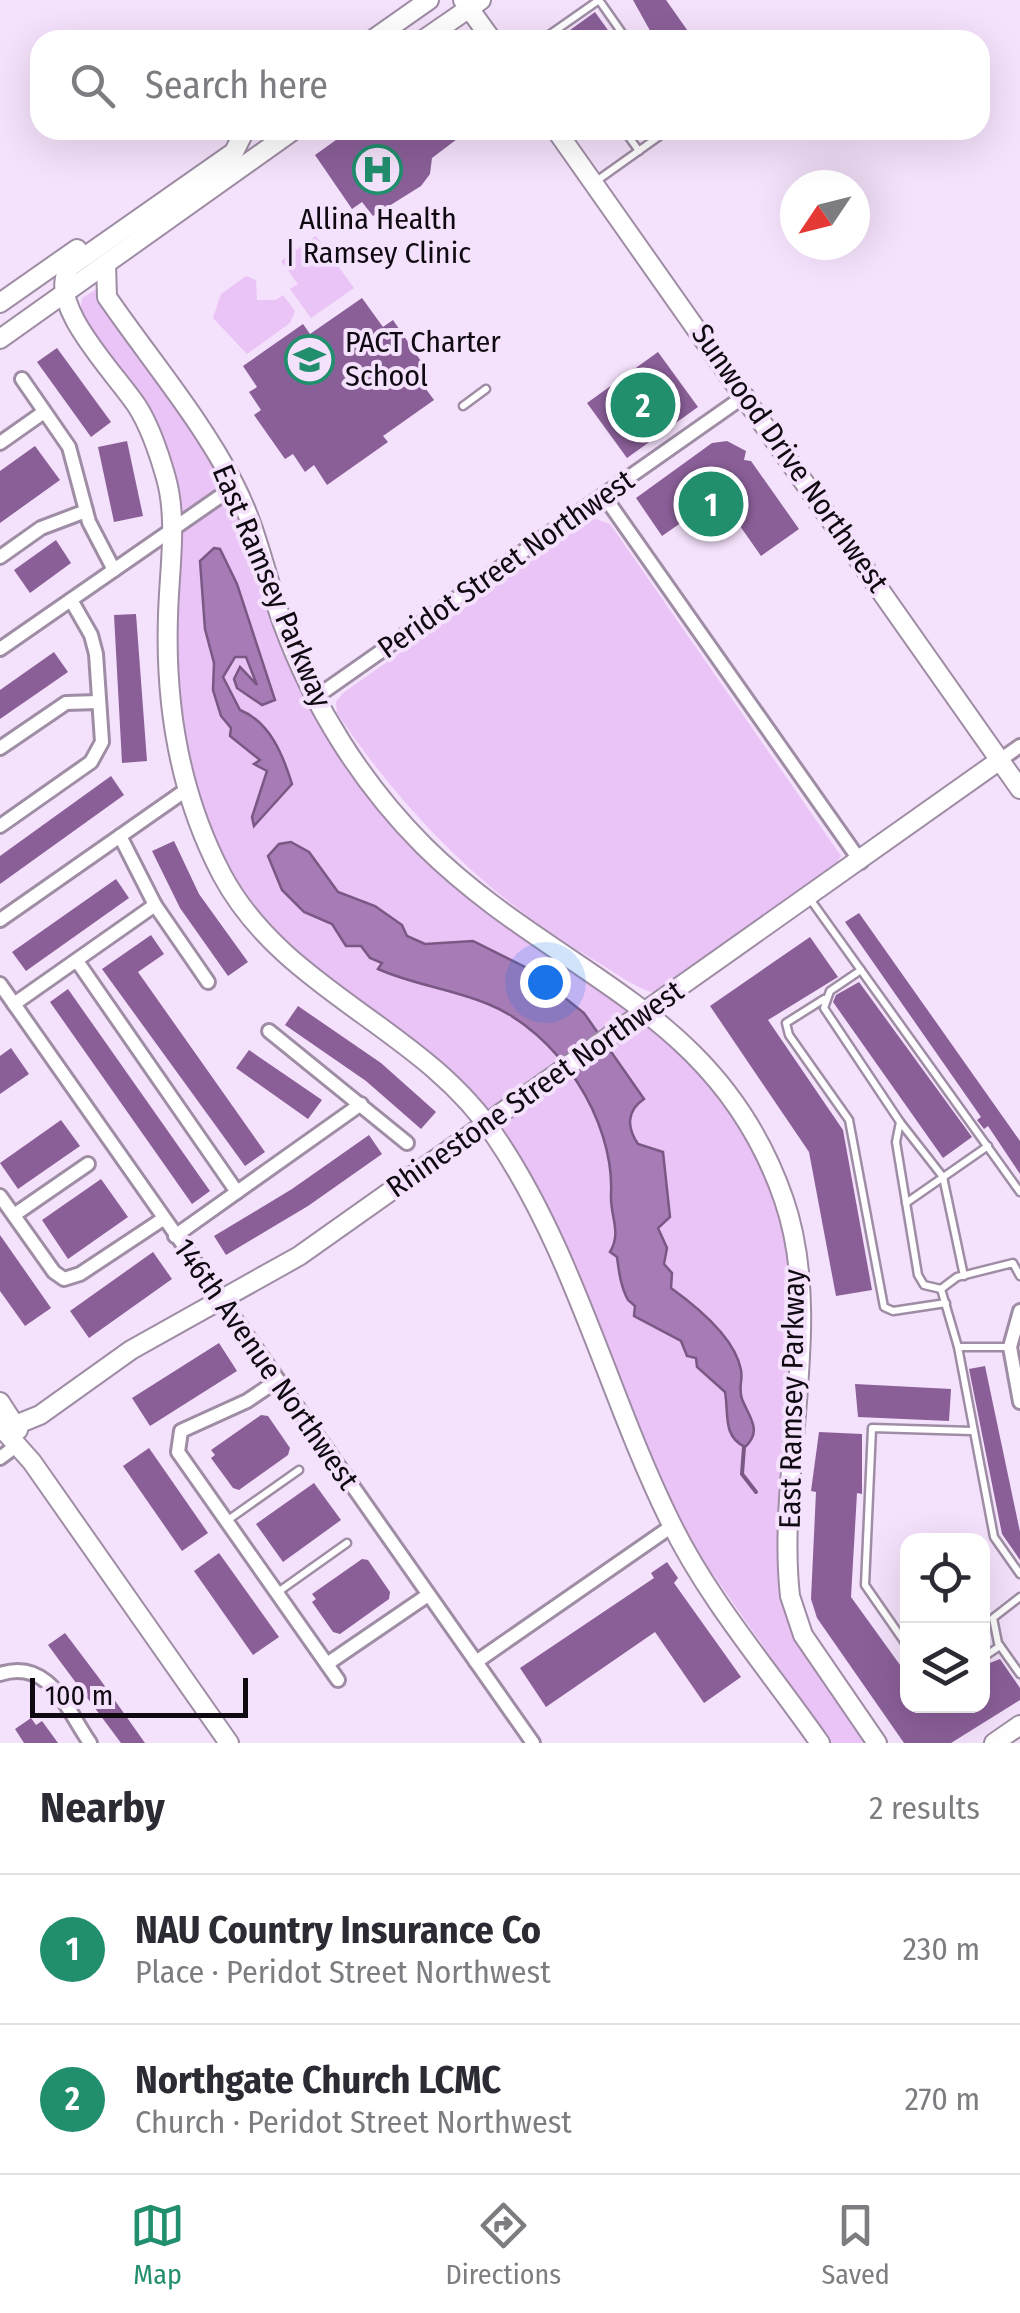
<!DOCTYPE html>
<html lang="en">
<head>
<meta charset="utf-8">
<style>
  body { margin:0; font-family:"Fira Sans Condensed",sans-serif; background:#f7f7f7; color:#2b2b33 }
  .controls { position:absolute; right:30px; bottom:30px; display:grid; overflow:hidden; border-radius:20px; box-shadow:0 10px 40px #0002 }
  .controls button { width:90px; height:90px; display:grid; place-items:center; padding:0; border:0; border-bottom:2px solid #e1e1e2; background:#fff; color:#2b2b33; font:50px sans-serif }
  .compass { position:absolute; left:780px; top:170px; width:90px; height:90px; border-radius:50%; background:#fff; box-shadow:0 10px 40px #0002; rotate:235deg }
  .scale { position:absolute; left:30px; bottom:25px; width:218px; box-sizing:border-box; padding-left:10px; border:5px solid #0f0911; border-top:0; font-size:28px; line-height:35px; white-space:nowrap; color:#0f0911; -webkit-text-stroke:8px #f4e1fb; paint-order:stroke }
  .you { position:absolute; left:545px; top:982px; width:35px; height:35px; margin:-25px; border:8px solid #fff; border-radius:50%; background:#1a73e8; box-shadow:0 0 0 15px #1a73e833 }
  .badge { display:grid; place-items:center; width:65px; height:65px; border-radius:50%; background:#218e6d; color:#fff; font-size:32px; font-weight:700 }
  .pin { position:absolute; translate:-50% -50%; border:5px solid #fff; box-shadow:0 2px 10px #0006 }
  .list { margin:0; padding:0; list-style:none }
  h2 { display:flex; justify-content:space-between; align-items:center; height:130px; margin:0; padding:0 40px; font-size:42px }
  h2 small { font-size:32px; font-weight:400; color:#7c7c81 }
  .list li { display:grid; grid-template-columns:65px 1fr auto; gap:30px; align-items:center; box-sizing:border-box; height:150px; padding:0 40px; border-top:2px solid #e1e1e2 }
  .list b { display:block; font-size:38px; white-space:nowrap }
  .list p { margin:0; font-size:32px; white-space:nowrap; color:#7c7c81 }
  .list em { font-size:32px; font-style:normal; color:#7c7c81 }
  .icon { flex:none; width:55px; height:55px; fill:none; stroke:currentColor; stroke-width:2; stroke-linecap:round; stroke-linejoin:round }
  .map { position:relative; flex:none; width:1020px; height:1743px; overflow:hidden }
  .search { position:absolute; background:#fff; box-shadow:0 10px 40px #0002; left:30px; right:30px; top:30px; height:110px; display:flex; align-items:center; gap:25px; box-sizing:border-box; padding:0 35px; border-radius:30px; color:#7c7c81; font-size:38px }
  .sheet { height:430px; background:#fff }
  nav { display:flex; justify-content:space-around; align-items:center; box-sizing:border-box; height:140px; border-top:2px solid #e1e1e2; background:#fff; font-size:28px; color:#7c7c81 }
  nav a { display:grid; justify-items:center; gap:5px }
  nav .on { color:#218e6d }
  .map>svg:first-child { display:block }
  .green { fill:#eac3f7 }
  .water { fill:#a77bb6; stroke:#795984; stroke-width:2.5 }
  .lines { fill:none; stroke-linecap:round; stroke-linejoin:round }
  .stream { stroke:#795984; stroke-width:4 }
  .building { fill:#8a5f98 }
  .lane-casing { stroke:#9e8da4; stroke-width:11 }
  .street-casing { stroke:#9e8da4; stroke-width:18 }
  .secondary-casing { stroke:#9e8da4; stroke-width:22 }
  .lane { stroke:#fff; stroke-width:6 }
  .street { stroke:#fff; stroke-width:12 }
  .secondary { stroke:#fff; stroke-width:18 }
  .labels { text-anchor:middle; stroke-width:8; stroke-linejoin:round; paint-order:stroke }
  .poi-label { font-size:30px; fill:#0f0911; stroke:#f4e1fb }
  .street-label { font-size:30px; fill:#0f0911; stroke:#f4e1fb }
</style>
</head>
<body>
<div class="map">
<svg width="1020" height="1743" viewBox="0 0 1020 1743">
  <rect width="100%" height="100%" fill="#f4e1fb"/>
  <!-- green -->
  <g class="green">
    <polygon points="316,236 354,288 311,318 290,289 298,284 281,261"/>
    <polygon points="246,276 256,280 257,300 276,300 283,295 295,311 290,323 247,354 213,318 221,294"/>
    <polygon points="97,289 101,301 216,467 242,519 265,590 383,807 662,1030 728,1101 773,1186 791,1277 781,1567 801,1646 868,1743 831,1743 710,1570 674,1511 507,1141 267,926 233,878 203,819 184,749 175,665 168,462 80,314 82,298"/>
    <path d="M593 518 610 524 841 856 835 865 654 993C633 987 613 971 594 960 488 898 405 814 337 713L336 702 343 693Z"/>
  </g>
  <!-- water -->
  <g class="water">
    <path d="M214 548 220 549 237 584 275 700 262 705 237 688 234 679 240 667 257 685 246 657H235L223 677 240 710C270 722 283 755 292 784L254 826 252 817 267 771 254 764 260 760 230 736 231 728 221 716 213 690 214 663 205 629 200 561Z"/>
    <path d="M291 842 309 852 338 892 375 906 402 925 407 936 425 944 473 941 529 969 584 1013 644 1099C626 1111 627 1128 638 1144L663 1152 670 1217 658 1228 667 1248 664 1264 672 1273 671 1288C696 1306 735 1337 741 1370 743 1381 738 1388 742 1399 749 1417 763 1431 745 1447 722 1436 729 1413 725 1392L697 1367 696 1358 687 1356 681 1341 634 1316 635 1306 628 1300C621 1287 619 1273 617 1257L610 1252C622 1232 610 1216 611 1195 615 1119 557 1032 488 1004 452 989 414 985 378 969L382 963 370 958 361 946H346L332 924 304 912 282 890 268 856 279 844Z"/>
  </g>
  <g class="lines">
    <!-- stream -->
    <polyline class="stream" points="744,1447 742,1474 756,1492"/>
  </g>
  <!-- building -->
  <g class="building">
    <polygon points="633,0 666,0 690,34 681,40 653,36"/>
    <polygon points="595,12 615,40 559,40 559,38"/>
    <polygon points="350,130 469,130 432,158 430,174 421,186 373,216 362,202 352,209 315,155"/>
    <polygon points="362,298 383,327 393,320 425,367 415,374 434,400 383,436 388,442 327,485 314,465 305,472 293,454 285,459 254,415 261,410 249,392 257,387 243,366 303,324 310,334"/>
    <polygon points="57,348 111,422 91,437 37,362"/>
    <polygon points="658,352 698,407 627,458 587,403"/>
    <polygon points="127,441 143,516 114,522 98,447"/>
    <polygon points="727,441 746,451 744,460 751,461 799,529 761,556 733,516 717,521 698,511 662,536 636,498 712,443"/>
    <polygon points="35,446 60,480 0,523 0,471"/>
    <polygon points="56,540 71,563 30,593 14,570"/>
    <polygon points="136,614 147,761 122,763 114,615"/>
    <polygon points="54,652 68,672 0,719 0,690"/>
    <polygon points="111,776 124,795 0,884 0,856"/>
    <polygon points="174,841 199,894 248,962 228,976 180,908 152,851"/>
    <polygon points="116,879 129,898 26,971 12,952"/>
    <polygon points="859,913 1020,1141 1020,1174 988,1126 984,1129 977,1120 981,1117 845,922"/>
    <polygon points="151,935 164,954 138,972 265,1152 245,1166 102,969"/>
    <polygon points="810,937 838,977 768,1020 843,1130 872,1290 836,1296 809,1152 710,1006"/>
    <polygon points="859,982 972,1137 943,1158 833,1002 836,995"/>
    <polygon points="68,989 210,1191 192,1204 50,1002"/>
    <polygon points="298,1006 381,1063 436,1112 421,1129 366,1081 285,1025"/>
    <polygon points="11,1048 29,1074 0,1094 0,1056"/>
    <polygon points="249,1050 322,1100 308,1119 236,1068"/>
    <polygon points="61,1120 80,1146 18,1189 0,1163"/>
    <polygon points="369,1135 382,1154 308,1206 226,1255 214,1236 292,1189"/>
    <polygon points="101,1179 128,1217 68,1259 42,1220"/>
    <polygon points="0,1235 51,1308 25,1326 0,1291"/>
    <polygon points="153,1252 172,1279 89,1338 70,1311"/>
    <polygon points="219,1343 237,1371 150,1426 132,1398"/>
    <polygon points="985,1366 1020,1532 1020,1560 1002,1534 969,1369"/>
    <polygon points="855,1384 951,1389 949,1421 858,1417"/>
    <polygon points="261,1415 268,1416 290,1448 288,1455 239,1490 233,1488 211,1458 215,1455 211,1450"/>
    <polygon points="819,1432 862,1434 862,1494 857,1493 851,1597 908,1676 908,1706 982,1706 982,1666 1000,1659 1020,1688 1020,1700 951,1743 904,1743 817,1618 811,1599 816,1492 811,1491"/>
    <polygon points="149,1448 208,1533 182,1551 123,1466"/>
    <polygon points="314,1483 341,1520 283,1562 256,1524"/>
    <polygon points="219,1553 279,1637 253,1655 194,1571"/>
    <polygon points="362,1559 368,1560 390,1592 389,1599 340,1634 333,1632 312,1602 316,1599 312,1594"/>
    <polygon points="667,1562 678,1578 674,1583 741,1677 704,1703 655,1632 546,1707 520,1668 654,1578 651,1573"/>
    <polygon points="65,1633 99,1678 145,1743 121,1743 59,1660 48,1645"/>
    <polygon points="31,1718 36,1725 42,1721 58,1743 24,1743 15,1729"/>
  </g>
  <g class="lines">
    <defs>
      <g id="lane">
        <polyline points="552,40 549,35 599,0 627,40"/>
        <polyline points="624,130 639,151"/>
        <polyline points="595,182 668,130"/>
        <polyline points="463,406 486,389"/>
        <polyline points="810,899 1020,1192"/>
        <polyline points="861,970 830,991 824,1008 900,1122 896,1142 918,1275 924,1285 941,1289"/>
        <polyline points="824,999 786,1023 789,1035 849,1120 884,1307 893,1311 946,1303"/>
        <polyline points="900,1122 943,1177 964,1276"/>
        <polyline points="906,1203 988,1146"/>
        <polyline points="1020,1276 1013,1263 957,1277 941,1289 958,1347 994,1537 1020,1574"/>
        <polyline points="958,1347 1010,1347"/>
        <polyline points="228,1520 299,1470"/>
        <polyline points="278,1592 347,1543"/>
        <polyline points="1020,1597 993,1618 998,1643 1020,1674"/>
        <polyline points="908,1647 865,1585 872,1428 972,1431"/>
        <polyline points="982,1658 1000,1646"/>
      </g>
      <g id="street">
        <polyline points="22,379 69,447 89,522 114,570"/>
        <polyline points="0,443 44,412"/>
        <polyline points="604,496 861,862"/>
        <polyline points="0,557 41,528 86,511"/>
        <polyline points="0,649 235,486"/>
        <polyline points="316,697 746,395"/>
        <polyline points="0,748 66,703 98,702"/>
        <polyline points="1000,760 1020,746"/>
        <polyline points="0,826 91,762 102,742 96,654 91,635 71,600"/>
        <polyline points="120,836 155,905 208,982"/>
        <polyline points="0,920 186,790"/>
        <polyline points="77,961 237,1192"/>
        <polyline points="0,984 533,1743"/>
        <polyline points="14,1004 155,905"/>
        <polyline points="269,1031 407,1143"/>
        <polyline points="0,1196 54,1272 64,1279 80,1274 163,1219"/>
        <polyline points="14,1215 88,1164"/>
        <polyline points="175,1236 361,1104"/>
        <polyline points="1020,1311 1010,1347 1020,1402"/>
        <polyline points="278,1380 247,1401 181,1431 178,1452 338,1680"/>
        <polyline points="0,1458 16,1446"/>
        <polyline points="476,1662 672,1526"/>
        <polyline points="327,1664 428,1595"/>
        <path d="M0 1674C49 1658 66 1708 90 1743"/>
      </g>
      <g id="secondary">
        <polyline points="463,0 492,40"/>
        <polyline points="372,40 429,0"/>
        <polyline points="423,40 481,0"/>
        <path d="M245 130 234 152 70 267C43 302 117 375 137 406 151 428 159 453 166 478 178 520 169 571 168 616 165 705 180 795 222 875 284 991 423 1028 495 1136 574 1252 608 1395 670 1521 708 1600 770 1671 820 1743"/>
        <polyline points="556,130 1020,789"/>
        <path d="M106 264 107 297C149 358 200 418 234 484 257 528 266 578 283 624 313 706 362 784 424 846 555 976 718 1007 784 1200 826 1322 776 1470 790 1596L803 1635 877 1743"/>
        <polyline points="0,303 77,249"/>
        <polyline points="0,339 294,130"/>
        <polyline points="0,1402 18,1430"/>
        <polyline points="0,1426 32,1462 229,1743"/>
        <polyline points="3,1430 40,1415 131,1350 299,1256 1000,760"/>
        <polyline points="994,1743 1020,1725"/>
      </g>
    </defs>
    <!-- lane casing -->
    <use href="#lane" class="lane-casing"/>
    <!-- street casing -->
    <use href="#street" class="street-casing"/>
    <!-- secondary casing -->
    <use href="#secondary" class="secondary-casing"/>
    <!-- lane -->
    <use href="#lane" class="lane"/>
    <!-- street -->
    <use href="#street" class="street"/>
    <!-- secondary -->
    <use href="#secondary" class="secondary"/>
  </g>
  <!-- icons -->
  <defs>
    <symbol id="hospital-ring" viewBox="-11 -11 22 22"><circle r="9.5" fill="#f4e1fb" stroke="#218e6d" stroke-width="1.5"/><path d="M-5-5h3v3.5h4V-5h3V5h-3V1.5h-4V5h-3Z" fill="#218e6d"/></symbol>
    <symbol id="school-ring" viewBox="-11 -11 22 22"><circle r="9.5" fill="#f4e1fb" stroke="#218e6d" stroke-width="1.5"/><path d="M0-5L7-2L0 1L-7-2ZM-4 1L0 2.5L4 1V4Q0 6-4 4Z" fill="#218e6d"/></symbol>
  </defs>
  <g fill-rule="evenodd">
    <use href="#hospital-ring" x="350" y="142" width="55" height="55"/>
    <use href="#school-ring" x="282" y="332" width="55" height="55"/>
  </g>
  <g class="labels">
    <!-- poi labels -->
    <g class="poi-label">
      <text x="378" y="229">Allina Health<tspan x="378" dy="34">| Ramsey Clinic</tspan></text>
      <text x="345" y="352" text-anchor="start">PACT Charter<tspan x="345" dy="34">School</tspan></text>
    </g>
    <!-- street labels -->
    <g class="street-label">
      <text transform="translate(790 458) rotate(55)" y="10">Sunwood Drive Northwest</text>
      <text transform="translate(506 564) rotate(-35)" y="10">Peridot Street Northwest</text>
      <text transform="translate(272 586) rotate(67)" y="10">East Ramsey Parkway</text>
      <text transform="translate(535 1089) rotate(-35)" y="10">Rhinestone Street Northwest</text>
      <text transform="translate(266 1364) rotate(55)" y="10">146th Avenue Northwest</text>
      <text transform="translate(792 1399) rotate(-89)" y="10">East Ramsey Parkway</text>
    </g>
  </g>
</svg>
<div class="controls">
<button><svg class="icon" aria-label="locate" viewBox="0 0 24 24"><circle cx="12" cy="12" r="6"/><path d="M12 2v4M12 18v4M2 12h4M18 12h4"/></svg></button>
<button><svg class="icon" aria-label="layers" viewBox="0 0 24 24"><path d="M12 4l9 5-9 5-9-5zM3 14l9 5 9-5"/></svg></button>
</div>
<svg class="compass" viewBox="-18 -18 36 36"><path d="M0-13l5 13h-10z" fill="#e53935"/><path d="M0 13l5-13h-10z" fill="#7c7c81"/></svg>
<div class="scale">100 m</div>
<div class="you"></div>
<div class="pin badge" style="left:711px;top:504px">1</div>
<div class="pin badge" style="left:643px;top:405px">2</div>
<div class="search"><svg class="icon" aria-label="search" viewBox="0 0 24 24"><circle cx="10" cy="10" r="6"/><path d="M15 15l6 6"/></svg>Search here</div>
</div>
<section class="sheet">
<h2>Nearby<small>2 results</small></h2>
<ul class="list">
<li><span class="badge">1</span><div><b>NAU Country Insurance Co</b><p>Place · Peridot Street Northwest</p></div><em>230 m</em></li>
<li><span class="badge">2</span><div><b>Northgate Church LCMC</b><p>Church · Peridot Street Northwest</p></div><em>270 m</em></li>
</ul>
</section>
<nav>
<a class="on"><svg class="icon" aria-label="map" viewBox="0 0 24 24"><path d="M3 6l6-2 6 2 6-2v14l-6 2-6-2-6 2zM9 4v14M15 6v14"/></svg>Map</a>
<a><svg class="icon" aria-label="directions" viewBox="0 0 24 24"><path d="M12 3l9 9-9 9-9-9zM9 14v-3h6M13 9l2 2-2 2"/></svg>Directions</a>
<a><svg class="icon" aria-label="saved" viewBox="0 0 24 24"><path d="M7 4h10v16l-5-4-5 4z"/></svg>Saved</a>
</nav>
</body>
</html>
